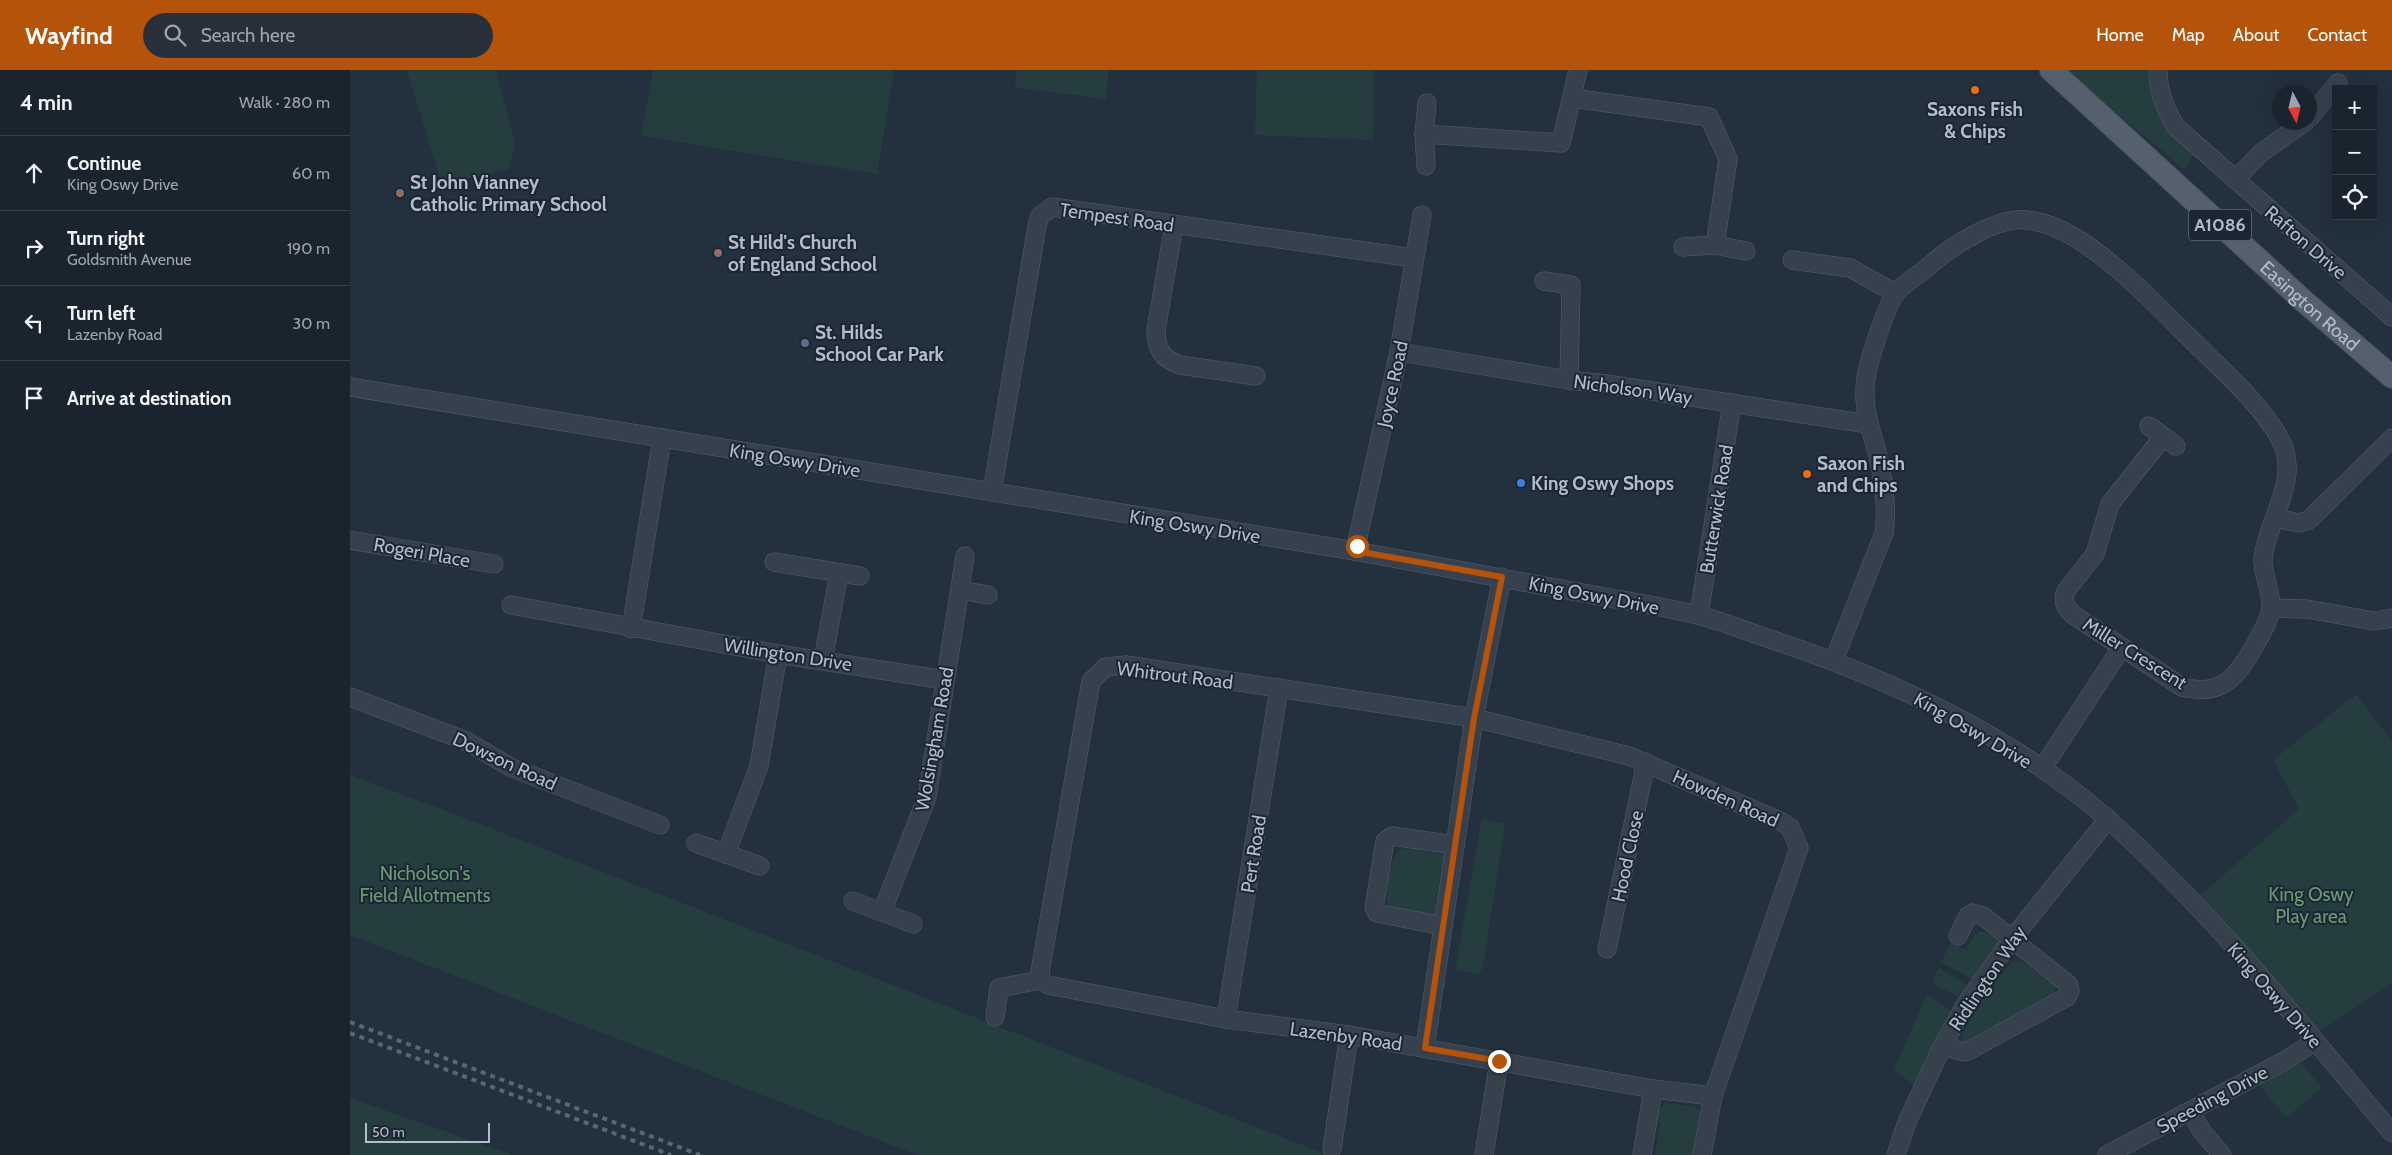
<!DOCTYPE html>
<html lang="en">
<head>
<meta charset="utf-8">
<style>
  body { margin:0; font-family:Cabin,sans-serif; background:#27303a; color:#f1f3f6 }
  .controls { position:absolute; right:15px; top:15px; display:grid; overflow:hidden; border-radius:0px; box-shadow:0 5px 20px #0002 }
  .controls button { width:45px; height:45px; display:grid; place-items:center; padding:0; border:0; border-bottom:1px solid #38414a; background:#1a242e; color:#f1f3f6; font:25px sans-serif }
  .compass { position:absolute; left:1922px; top:15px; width:45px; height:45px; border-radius:50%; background:#1a242e; box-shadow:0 5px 20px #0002; rotate:173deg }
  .scale { position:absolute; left:15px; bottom:12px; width:125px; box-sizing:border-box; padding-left:5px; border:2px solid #b3bcc9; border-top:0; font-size:14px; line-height:18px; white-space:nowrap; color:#b3bcc9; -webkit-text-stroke:4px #1c2633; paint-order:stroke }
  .stop { position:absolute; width:15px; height:15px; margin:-11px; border:4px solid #b45309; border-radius:50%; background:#fff }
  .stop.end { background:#b45309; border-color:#fff; box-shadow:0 1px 5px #0008 }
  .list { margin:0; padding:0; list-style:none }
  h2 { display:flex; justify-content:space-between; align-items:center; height:65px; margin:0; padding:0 20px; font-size:21px }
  h2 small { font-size:16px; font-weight:400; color:#9fa4aa }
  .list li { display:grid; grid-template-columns:32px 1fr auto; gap:15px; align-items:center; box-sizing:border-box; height:75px; padding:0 20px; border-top:1px solid #38414a }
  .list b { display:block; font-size:19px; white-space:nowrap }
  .list p { margin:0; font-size:16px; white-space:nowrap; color:#9fa4aa }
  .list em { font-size:16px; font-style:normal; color:#9fa4aa }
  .icon { flex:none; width:28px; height:28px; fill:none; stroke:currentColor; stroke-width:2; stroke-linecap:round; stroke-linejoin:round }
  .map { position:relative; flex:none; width:2042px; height:1085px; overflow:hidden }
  header { display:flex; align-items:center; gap:30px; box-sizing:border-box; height:70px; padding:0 25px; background:#b45309; color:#fff }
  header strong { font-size:24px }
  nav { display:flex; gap:28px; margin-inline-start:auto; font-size:18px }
  .search { width:350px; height:45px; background:#27303a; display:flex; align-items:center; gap:12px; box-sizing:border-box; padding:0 18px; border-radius:28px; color:#9fa4aa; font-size:19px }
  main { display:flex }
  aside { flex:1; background:#1a242e }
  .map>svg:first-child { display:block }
  .green { fill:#253d3f }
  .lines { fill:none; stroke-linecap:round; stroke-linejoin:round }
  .minor-casing { stroke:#555f6c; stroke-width:19 }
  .major-casing { stroke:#434d5a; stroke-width:24 }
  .minor { stroke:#37414e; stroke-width:18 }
  .major { stroke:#55606e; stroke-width:22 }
  .rail { stroke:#596675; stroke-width:4; stroke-dasharray:5 5; stroke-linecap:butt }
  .route { stroke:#b45309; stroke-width:6 }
  .food-dot { fill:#e8710a; stroke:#1c2633; stroke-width:2 }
  .education-dot { fill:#8d6e63; stroke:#1c2633; stroke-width:2 }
  .service-dot { fill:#5c6f8a; stroke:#1c2633; stroke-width:2 }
  .shop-dot { fill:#3f7fe0; stroke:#1c2633; stroke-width:2 }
  .labels { text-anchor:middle; stroke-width:4; stroke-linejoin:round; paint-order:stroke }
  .shield { fill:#1c2633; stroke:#868f9c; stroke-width:1 }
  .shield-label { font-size:18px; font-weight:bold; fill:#b3bcc9 }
  .poi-label { font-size:19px; font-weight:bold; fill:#b3bcc9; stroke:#1c2633; text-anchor:start }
  .street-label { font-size:19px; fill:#b3bcc9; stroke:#1c2633 }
  .park-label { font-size:19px; fill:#6a9b73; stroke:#1c2633 }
</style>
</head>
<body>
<header>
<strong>Wayfind</strong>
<div class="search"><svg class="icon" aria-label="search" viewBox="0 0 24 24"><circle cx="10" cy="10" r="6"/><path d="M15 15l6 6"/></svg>Search here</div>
<nav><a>Home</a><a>Map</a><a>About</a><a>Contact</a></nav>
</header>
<main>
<aside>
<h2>4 min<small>Walk · 280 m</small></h2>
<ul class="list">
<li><svg class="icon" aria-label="ahead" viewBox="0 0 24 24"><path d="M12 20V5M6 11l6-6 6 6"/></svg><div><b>Continue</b><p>King Oswy Drive</p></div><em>60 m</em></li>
<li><svg class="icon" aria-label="right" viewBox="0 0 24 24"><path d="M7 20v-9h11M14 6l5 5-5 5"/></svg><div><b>Turn right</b><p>Goldsmith Avenue</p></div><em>190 m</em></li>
<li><svg class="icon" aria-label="left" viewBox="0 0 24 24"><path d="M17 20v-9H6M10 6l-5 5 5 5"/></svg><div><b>Turn left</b><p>Lazenby Road</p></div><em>30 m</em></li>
<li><svg class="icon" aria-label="arrive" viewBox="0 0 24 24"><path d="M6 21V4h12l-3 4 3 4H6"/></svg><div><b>Arrive at destination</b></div></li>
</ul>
</aside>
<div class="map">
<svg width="2042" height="1085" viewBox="0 0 2042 1085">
  <rect width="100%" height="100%" fill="#23303e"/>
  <!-- green -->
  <g class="green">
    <polygon points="57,0 146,0 165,74 159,99 92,115"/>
    <polygon points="303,0 544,0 527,104 291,66"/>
    <polygon points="667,0 759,0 756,29 665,18"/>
    <polygon points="907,0 1024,0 1023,70 905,65"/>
    <polygon points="1714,0 1797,0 1810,47 1843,85 1835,100"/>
    <polygon points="2006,624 2042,671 2042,913 1965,965 1847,828 1949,739 1923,690"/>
    <polygon points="0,705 107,745 978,1085 567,1085 0,865"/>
    <polygon points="1133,749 1155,754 1133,897 1129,904 1106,900 1106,897 1131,751"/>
    <path d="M1059 778 1096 785 1086 848 1040 839C1031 827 1040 789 1050 779Z"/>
    <polygon points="1631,861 1639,863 1650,871 1622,909 1591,892 1600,874 1616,880 1623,866"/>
    <path d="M1664 890 1673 892 1705 916V927L1612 976C1611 973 1611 972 1611 969 1614 955 1653 899 1664 890Z"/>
    <polygon points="1588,897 1618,916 1610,928 1582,913"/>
    <polygon points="1577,924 1602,941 1564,1015 1544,1000"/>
    <polygon points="1951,993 1972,1018 1936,1048 1909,1015"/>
    <polygon points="0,1028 162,1085 0,1085"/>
    <polygon points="1316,1033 1343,1036 1352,1042 1347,1085 1305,1085 1310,1053 1306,1049 1307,1041"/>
  </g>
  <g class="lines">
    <defs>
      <g id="minor">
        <path d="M1808 0C1808 22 1815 38 1826 57L2042 247"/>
        <polyline points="1222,28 1359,47 1378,89 1365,175"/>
        <polyline points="1960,47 1988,13"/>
        <polyline points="1074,64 1211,73 1228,0"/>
        <polyline points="1076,96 1074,64 1077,33"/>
        <polyline points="1885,110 1912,82 1955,52"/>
        <path d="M824 155 806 260C806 279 812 289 830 295L906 306"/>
        <polyline points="1333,177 1365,175 1396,181"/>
        <polyline points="1442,190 1500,198 1545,223"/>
        <polyline points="1194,211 1221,215 1219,310"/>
        <polyline points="1049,282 1219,310 1256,314 1518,354"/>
        <path d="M0 317 1005 481C1087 496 1168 511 1249 526 1282 532 1315 537 1347 545 1373 551 1398 562 1423 570 1541 609 1666 668 1760 751 1865 845 1952 956 2042 1063"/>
        <polyline points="1799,356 1826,376"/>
        <polyline points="642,422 687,156 690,146 702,137 1064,188"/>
        <polyline points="1925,448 1950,453 1959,450 2042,368"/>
        <polyline points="0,470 144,494"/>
        <polyline points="1005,481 1049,282 1072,145"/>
        <polyline points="424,492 510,506"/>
        <polyline points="610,520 638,525"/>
        <polyline points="161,535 428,584 595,610"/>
        <polyline points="1921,538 1957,539 2024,551 2042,548"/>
        <polyline points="1349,545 1382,333"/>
        <polyline points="281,559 312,368"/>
        <polyline points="473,590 489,503"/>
        <path d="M1484 590 1534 463C1537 442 1535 421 1531 400 1525 365 1509 341 1517 302 1520 288 1537 233 1546 223 1554 213 1569 205 1579 196 1600 177 1647 146 1677 150 1694 152 1711 159 1726 168 1771 196 1814 243 1852 280 1879 307 1910 334 1929 367 1953 409 1917 448 1913 489 1912 503 1921 520 1921 536 1920 549 1912 563 1905 575 1887 607 1872 627 1832 617L1722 544C1715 536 1712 531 1716 521L1745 484 1760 434 1813 367"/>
        <polyline points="0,627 116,671 162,698 310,755"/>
        <polyline points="1692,699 1772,577"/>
        <polyline points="346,773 410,796"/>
        <polyline points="376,784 409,696 428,584"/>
        <polyline points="503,831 563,854"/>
        <polyline points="532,842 577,727 615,486"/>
        <polyline points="1093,856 1027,843 1024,838 1035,771 1042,766 1105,775"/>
        <polyline points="1257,879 1296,692"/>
        <polyline points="690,910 690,902 741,611 756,597 776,595 1124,648 1279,686 1432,752 1440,757 1449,778 1363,1026 1352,1085"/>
        <polyline points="690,910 698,915 876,949 999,965 1303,1019 1363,1026"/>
        <polyline points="645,947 649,918 690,910"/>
        <polyline points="876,949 929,618"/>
        <polyline points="1593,976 1613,982 1620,980 1717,927 1720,921 1719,915 1633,846 1623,843 1618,846 1608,866"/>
        <polyline points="1075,978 1124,648 1152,507"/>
        <polyline points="1840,1041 1851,1060 1872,1085"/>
        <polyline points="982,1079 999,965"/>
        <polyline points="1134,1085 1149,991"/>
        <polyline points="1292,1085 1303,1019"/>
        <polyline points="1546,1085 1557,1052 1591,979 1615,935 1662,869 1758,749"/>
        <polyline points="1757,1085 1936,990 1965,971"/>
      </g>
      <g id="major">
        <path id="s1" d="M1701 0 1956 233 2042 307"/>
      </g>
    </defs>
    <!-- minor casing -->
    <use href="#minor" class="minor-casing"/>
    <!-- major casing -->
    <use href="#major" class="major-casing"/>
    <!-- minor -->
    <use href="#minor" class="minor"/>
    <!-- major -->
    <use href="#major" class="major"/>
    <!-- rail -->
    <g class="rail">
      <polyline points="0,952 350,1085"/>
      <polyline points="0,963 321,1085"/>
    </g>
  </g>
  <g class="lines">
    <!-- route -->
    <polyline class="route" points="1007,476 1006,481 1152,507 1124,648 1075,978 1149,991"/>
  </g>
  <!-- markers -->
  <g class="food-dot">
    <circle cx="1625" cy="20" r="5"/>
    <circle cx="1457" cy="404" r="5"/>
  </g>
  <g class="education-dot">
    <circle cx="50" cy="123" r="5"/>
    <circle cx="368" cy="183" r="5"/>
  </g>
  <circle class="service-dot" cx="455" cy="273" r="5"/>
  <circle class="shop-dot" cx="1171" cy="413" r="5"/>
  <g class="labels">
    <!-- shield labels -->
    <rect class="shield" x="1839" y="139.5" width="62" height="31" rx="4"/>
    <g class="shield-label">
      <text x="1870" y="161">A1086</text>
    </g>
    <!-- poi labels -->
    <g class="poi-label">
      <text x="1625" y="46" text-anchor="middle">Saxons Fish<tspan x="1625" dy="22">&amp; Chips</tspan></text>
      <text x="60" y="119">St John Vianney<tspan x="60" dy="22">Catholic Primary School</tspan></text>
      <text x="378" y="179">St Hild's Church<tspan x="378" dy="22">of England School</tspan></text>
      <text x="465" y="269">St. Hilds<tspan x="465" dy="22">School Car Park</tspan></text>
      <text x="1467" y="400">Saxon Fish<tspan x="1467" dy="22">and Chips</tspan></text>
      <text x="1181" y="420">King Oswy Shops</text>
    </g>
    <!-- street labels -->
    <g class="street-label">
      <text transform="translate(767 147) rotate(8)" y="7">Tempest Road</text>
      <text transform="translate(1956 172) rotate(41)" y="7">Rafton Drive</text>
      <text dy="7" stroke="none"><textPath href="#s1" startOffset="350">Easington Road</textPath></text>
      <text transform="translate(1042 314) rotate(-78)" y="7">Joyce Road</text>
      <text transform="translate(1283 319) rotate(8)" y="7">Nicholson Way</text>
      <text transform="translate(445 390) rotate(9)" y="7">King Oswy Drive</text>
      <text transform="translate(1366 439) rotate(-81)" y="7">Butterwick Road</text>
      <text transform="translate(845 456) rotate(9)" y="7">King Oswy Drive</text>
      <text transform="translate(72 482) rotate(10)" y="7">Rogeri Place</text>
      <text transform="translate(1244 525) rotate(11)" y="7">King Oswy Drive</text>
      <text transform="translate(1785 583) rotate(32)" y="7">Miller Crescent</text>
      <text transform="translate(438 584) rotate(9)" y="7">Willington Drive</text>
      <text transform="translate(825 605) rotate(7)" y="7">Whitrout Road</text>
      <text transform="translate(1623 660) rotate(30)" y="7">King Oswy Drive</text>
      <text transform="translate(584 669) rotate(-80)" y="7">Wolsingham Road</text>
      <text transform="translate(155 691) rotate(25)" y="7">Dowson Road</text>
      <text transform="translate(1376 728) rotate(24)" y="7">Howden Road</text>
      <text transform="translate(903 784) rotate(-81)" y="7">Pert Road</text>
      <text transform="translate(1277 786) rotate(-78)" y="7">Hood Close</text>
      <text transform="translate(1637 908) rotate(-56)" y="7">Ridlington Way</text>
      <text transform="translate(1925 925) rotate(49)" y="7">King Oswy Drive</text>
      <text transform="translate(996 966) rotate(8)" y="7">Lazenby Road</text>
      <text transform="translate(1862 1029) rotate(-28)" y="7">Speeding Drive</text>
    </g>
    <!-- park labels -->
    <g class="park-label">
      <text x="75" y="810">Nicholson's<tspan x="75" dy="22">Field Allotments</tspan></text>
      <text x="1961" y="831">King Oswy<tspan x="1961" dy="22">Play area</tspan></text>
    </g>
  </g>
</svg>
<div class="controls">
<button>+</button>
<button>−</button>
<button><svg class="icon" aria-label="locate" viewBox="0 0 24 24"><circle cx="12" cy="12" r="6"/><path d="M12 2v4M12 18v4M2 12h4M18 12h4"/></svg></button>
</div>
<svg class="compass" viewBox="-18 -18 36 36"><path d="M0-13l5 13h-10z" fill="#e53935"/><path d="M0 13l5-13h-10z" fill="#9fa4aa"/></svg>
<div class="scale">50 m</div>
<div class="stop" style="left:1007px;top:476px"></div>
<div class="stop end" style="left:1149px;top:991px"></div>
</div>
</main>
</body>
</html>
